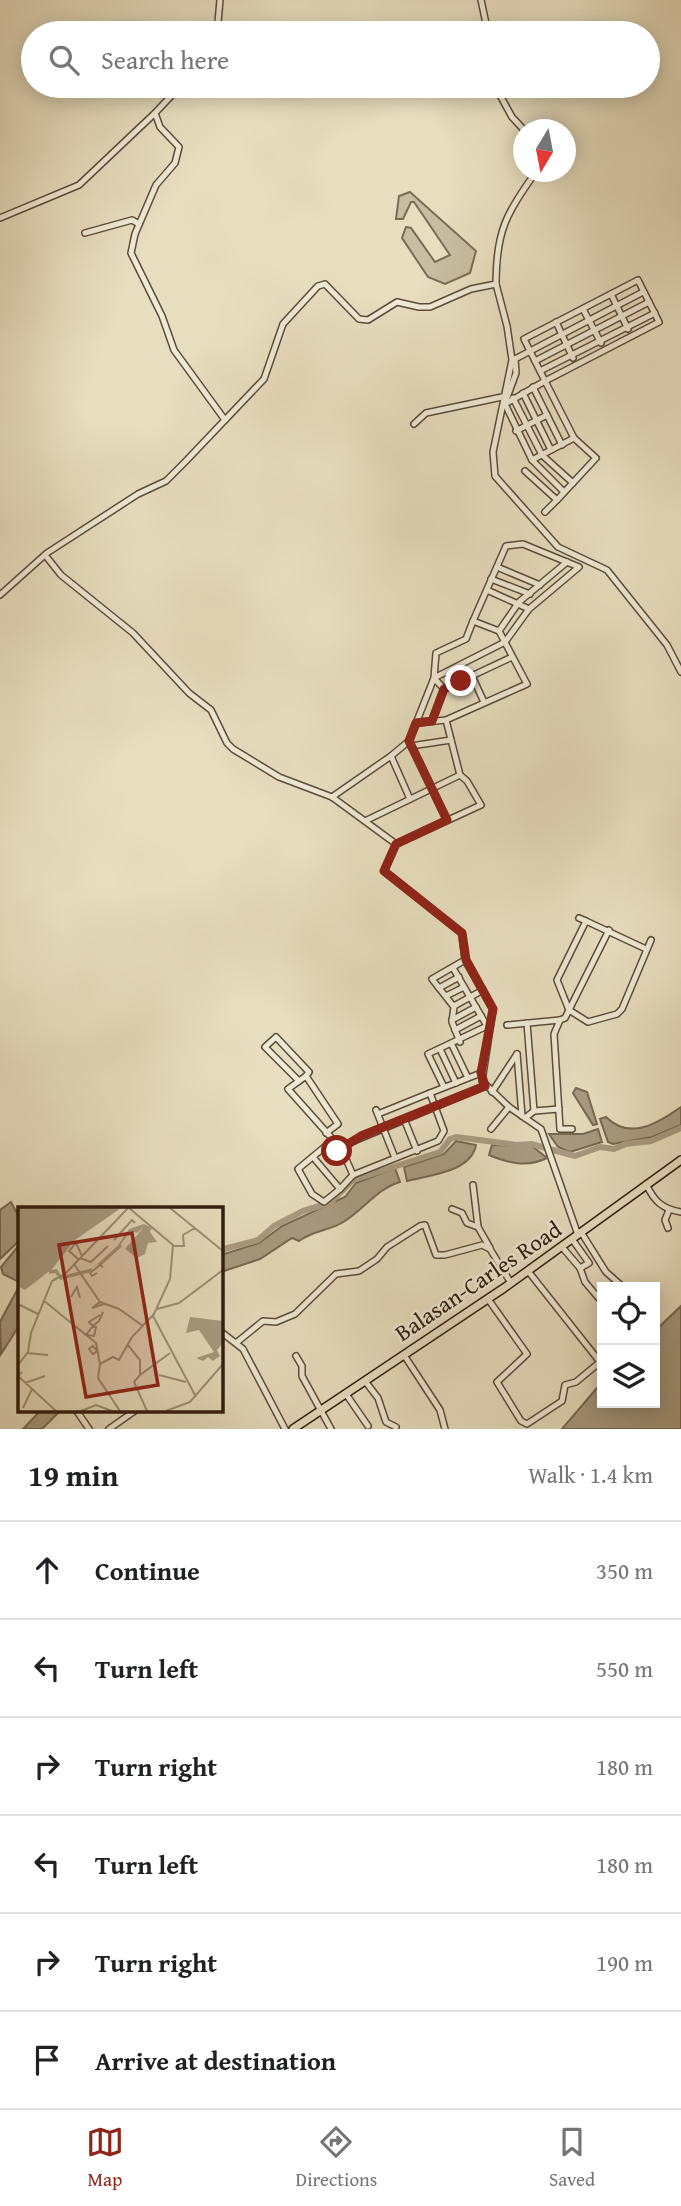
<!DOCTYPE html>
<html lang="en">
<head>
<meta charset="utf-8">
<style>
  body { margin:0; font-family:"Gentium Book Plus",serif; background:#f6f6f6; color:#202124 }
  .controls { position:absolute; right:21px; bottom:21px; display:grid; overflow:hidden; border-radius:0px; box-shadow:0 4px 18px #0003 }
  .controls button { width:63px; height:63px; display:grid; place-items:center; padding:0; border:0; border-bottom:2px solid #e0e0e0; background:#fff; color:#202124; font:35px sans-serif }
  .compass { position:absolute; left:513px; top:119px; width:63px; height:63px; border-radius:50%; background:#fff; box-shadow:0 4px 18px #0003; rotate:190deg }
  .stop { position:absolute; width:21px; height:21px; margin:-16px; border:5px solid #8f2418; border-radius:50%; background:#fff }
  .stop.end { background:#8f2418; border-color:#fff; box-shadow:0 2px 7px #0008 }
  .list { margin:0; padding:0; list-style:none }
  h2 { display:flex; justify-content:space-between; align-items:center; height:91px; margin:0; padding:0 28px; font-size:30px }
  h2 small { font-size:23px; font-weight:400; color:#757577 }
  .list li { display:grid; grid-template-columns:46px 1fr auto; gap:21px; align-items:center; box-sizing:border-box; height:98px; padding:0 28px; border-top:2px solid #e0e0e0 }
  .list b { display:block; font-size:26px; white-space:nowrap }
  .list em { font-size:23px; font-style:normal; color:#757577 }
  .icon { flex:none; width:38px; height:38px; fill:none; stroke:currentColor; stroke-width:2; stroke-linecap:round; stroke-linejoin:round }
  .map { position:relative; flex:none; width:681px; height:1429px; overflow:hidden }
  .search { position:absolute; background:#fff; box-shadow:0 4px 18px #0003; left:21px; right:21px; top:21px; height:77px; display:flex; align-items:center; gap:18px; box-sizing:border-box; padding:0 24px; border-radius:38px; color:#757577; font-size:26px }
  .sheet { height:679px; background:#fff }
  nav { display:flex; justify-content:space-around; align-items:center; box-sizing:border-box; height:98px; border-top:2px solid #e0e0e0; background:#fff; font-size:19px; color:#757577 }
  nav a { display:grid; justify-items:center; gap:4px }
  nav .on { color:#8f2418 }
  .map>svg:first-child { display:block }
  .green { fill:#c8bda1; stroke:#7b6c57; stroke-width:2 }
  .water { fill:#a89c82; stroke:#776953; stroke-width:2 }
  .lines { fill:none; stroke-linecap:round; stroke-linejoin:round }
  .river { stroke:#a89c82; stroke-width:6 }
  .minor-casing { stroke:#5c4c3a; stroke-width:8 }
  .major-casing { stroke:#2e1c0d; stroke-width:10 }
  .minor { stroke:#efead5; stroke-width:5 }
  .major { stroke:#e7debf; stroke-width:7 }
  .route { stroke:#8f2418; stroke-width:9 }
  .labels { text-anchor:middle; stroke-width:5; stroke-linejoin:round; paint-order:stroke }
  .street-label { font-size:23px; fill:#2e1c0d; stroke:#efead5 }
  .inset-river { fill:none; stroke:#a89c82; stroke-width:3.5 }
  .inset-road { fill:none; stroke:#9d9078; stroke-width:2 }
  .view { fill:#8f2418; fill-opacity:0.15; stroke:#8f2418; stroke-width:3.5 }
  .inset-edge { fill:none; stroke:#2e1c0d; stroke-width:3.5 }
</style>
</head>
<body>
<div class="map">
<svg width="681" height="1429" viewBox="0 0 681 1429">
  <rect width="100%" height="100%" fill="#e7debf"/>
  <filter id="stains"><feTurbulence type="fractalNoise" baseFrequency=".00286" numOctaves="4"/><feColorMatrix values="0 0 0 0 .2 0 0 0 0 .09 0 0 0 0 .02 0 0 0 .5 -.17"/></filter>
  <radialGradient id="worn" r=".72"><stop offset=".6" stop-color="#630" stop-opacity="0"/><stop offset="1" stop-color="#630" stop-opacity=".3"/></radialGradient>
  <!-- green -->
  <polygon class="green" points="410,192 476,251 470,273 445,284 428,277 402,238 406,227 411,228 435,262 450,255 414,202 411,202 403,219 396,219 399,196"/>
  <!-- water -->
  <g class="water">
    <polygon points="576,1088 587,1092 597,1124 593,1125 573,1093"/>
    <path d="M681 1107V1125L652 1137 613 1144 608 1142 600 1119 606 1117C630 1141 658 1123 681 1107Z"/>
    <polygon points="598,1129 602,1142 570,1152 558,1147 549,1134 583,1134"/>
    <path d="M456 1141 476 1145C471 1172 430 1175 407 1181L404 1167 444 1154Z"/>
    <path d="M492 1145 532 1146 547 1158C527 1168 508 1163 489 1155Z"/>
    <path d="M395 1168 400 1182C378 1188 364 1209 345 1221 330 1231 314 1230 299 1241L292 1238 260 1259 221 1272V1255L259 1243 282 1226 345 1197 356 1183Z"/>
    <polygon points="11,1202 19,1217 19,1241 0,1259 0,1210"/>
    <polygon points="19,1245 19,1282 3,1274 1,1267"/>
    <polygon points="18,1288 19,1326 1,1354 0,1322"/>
    <polygon points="681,1306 681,1429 562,1429 602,1382 602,1403 655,1403 655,1331"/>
    <polygon points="41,1410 61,1410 42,1429 23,1429"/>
  </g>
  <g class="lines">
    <!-- river -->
    <polyline class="river" points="220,1250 258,1240 274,1226 303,1211 330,1203 353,1180 440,1152 450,1139 456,1137 517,1145 531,1144 575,1156 600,1147 614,1149 626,1144 651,1141 681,1128"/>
    <defs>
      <g id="minor">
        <polyline points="481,0 488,33"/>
        <polyline points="217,33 220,0"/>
        <polyline points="197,86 173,94 155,113 160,127 179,147 175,163 156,185 135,234 131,253 162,316 174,350 225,420"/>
        <polyline points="495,86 512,117 524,130"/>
        <polyline points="0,218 79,185 154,114"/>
        <polyline points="85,233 132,220 139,224"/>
        <polygon points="638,280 659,322 545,381 524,339"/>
        <polyline points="496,284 507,326 512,360 493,452 495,476 558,547 607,570 667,645 681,672"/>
        <polyline points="611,294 628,329"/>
        <polyline points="583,309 601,343"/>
        <polyline points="556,322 573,358"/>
        <polyline points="515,359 643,292"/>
        <polyline points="535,361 649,302"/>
        <polyline points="540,371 655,313"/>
        <polygon points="545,381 574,438 532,460 505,404"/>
        <polyline points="533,387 562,445"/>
        <polyline points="523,393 551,450"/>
        <polyline points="513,398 542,455 573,483"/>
        <polyline points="505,403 516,373 515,359"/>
        <polyline points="414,424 426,413 502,397"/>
        <polyline points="516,431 547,415"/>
        <polyline points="532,460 564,492"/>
        <polyline points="525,471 557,500 596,458 574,438"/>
        <polyline points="545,512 557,500"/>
        <polyline points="45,555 61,575 133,633 189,693 211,710 227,743 233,749 279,777 332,797 396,844 481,805 467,781 460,775 365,821"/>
        <polyline points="497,567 540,585"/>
        <polyline points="491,579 530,594"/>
        <polyline points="487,590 529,609"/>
        <path d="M0 595 47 553 138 494 166 481 185 462 264 379 283 324 318 286 325 284 359 319 368 320 397 302 419 307H430L471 289 496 284C496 232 506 213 536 172"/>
        <polyline points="499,631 519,602 567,562"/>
        <polyline points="472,676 484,702"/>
        <polyline points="444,689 434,678 436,653 466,639 473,621"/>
        <polyline points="446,720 460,775"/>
        <polyline points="432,721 444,689 512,657"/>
        <polyline points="409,741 447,820"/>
        <polyline points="411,746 451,740"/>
        <polyline points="391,756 409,741 434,678 505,642 529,609 579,567 523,544 506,546 473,621 499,631 527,684 446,720 416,723"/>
        <polyline points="332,797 391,756 410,799"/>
        <polyline points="396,844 384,871 462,933 465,960 493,1009 482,1081 509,1107 541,1129 578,1235"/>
        <polyline points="579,918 586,921 557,980 569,1010 588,1022 617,1014 622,1009 651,940"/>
        <polyline points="586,921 646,949"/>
        <polyline points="439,988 459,977"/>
        <polyline points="446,996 464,987"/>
        <polyline points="454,1006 483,990"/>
        <polyline points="452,1020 476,1007"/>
        <polyline points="560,1020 565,1018 609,930"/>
        <polyline points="527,1023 534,1111"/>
        <polyline points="507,1025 560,1020 554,1034 560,1129 572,1129"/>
        <polyline points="455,1030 481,1016"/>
        <polyline points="460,1042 452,1022 454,1007 432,979 465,960"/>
        <polyline points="452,1045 467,1076"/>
        <polyline points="440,1049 456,1083"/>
        <polyline points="517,1054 522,1116"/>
        <polyline points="299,1081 265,1047 276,1037 309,1072 306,1076"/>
        <polyline points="444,1087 428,1054 487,1026 453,968"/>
        <polyline points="492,1092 517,1054"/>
        <polyline points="430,1093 481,1073"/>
        <polyline points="376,1110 395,1158"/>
        <polyline points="525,1118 534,1111 559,1109"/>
        <polyline points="404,1119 417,1151"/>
        <polyline points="491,1129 509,1107"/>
        <polyline points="326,1133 338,1124 306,1076 288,1089 337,1144"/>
        <polyline points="333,1140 298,1169 312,1194 324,1202 340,1189"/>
        <circle cx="339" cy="1148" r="4"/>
        <polyline points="342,1146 485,1086"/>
        <polyline points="342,1150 353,1175"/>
        <polyline points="313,1157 340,1189 353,1175 438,1141 444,1131 430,1093 378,1114"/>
        <path d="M646 1184C654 1201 662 1209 681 1212"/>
        <polyline points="473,1185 478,1227 490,1248"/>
        <polyline points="452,1209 462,1213 467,1223 478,1227"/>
        <polyline points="668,1228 665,1220 669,1210"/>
        <polyline points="581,1232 606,1272 623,1287"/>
        <polyline points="562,1247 580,1268 589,1263 572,1239"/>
        <polyline points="580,1268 585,1282 602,1302"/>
        <polyline points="488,1299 527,1354 497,1382 521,1421 527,1424 562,1401 565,1385 576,1382 600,1362 528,1271"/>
        <polyline points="220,1331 243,1349 285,1429"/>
        <polyline points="236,1343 263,1321 276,1322 295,1314 336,1274 359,1271 377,1259 387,1247 420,1226 425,1225 436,1255 445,1255 482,1245 490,1249 511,1283"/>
        <polyline points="404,1355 440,1410 445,1429"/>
        <polyline points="296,1356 302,1366 302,1376 331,1429"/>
        <polyline points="365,1381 378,1398 386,1422 396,1427"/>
        <polyline points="346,1394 368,1426"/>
        <polyline points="76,1410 89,1429"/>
        <polyline points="109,1429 136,1410"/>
      </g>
      <polyline id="major" points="293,1429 504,1288 681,1160"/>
    </defs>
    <!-- minor casing -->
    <use href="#minor" class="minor-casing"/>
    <!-- major casing -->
    <use href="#major" class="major-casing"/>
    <!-- minor -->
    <use href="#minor" class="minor"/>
    <!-- major -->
    <use href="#major" class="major"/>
  </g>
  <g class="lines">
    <!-- route -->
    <polyline class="route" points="337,1151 361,1136 485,1086 481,1073 493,1009 466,960 462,933 384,871 396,844 447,820 409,741 416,723 432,721 444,689 461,681"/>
  </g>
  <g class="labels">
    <!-- street labels -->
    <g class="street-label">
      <text transform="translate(478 1281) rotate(-34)" y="8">Balasan-Carles Road</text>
    </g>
  </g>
  <!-- overview -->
  <g transform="translate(18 1207)">
    <rect width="205" height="205" fill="#e7debf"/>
    <path d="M0 1H103L57 33 34 62 7 83 0 79ZM126 17 134 21 132 25 139 35 130 36 127 47 119 51 107 42 126 20 119 26 113 24 95 47 68 65 95 46 111 22ZM172 110 205 114V136L199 143 202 149 195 154 190 150 185 154 178 151 196 145 181 123 168 126Z" fill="#a89c82"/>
    <path class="inset-river" d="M81 58 103 38M31 65 38 64 43 71 74 63"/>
    <path class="inset-road" d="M111 1 155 38 152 72 135 109 178 190M152 1 205 44M96 33 114 13 117 16M155 39H166L165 28 177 21M62 51 73 55 90 39M60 52 51 44 58 36 64 49M56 57 82 95M79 66 74 69 72 66 82 58 85 60M53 90 59 80 62 91M25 93 78 136 82 157M0 97 20 107M86 97 74 101 82 95 101 102 125 119M139 102 161 96 205 63M82 108 71 115 75 119V120H78L76 129 68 128 75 119 81 114 85 105M109 137 122 153V168L116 175 129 204M75 139 79 144 75 147 71 142ZM9 146 30 148M0 158 10 145 13 126 34 74 47 67 110 1M4 165 0 169 38 204M122 168 152 146M141 168 168 175M7 176 27 169M5 201 14 182M63 204 78 198 94 204M102 204 80 171 82 157 95 150 101 153 114 130 135 108M148 204 172 195 205 157"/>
    <path class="view" d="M114 26 140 178 68 190 41 38Z"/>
    <rect width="205" height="205" class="inset-edge"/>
  </g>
  <rect width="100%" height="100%" filter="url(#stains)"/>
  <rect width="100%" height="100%" fill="url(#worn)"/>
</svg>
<div class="controls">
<button><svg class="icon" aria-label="locate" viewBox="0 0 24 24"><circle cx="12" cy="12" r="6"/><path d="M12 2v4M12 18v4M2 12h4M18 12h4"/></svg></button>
<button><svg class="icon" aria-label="layers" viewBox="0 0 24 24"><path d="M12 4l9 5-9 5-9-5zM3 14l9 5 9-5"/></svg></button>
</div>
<svg class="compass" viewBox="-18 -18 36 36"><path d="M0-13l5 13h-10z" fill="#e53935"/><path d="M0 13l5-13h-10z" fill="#757577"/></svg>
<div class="stop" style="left:337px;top:1151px"></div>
<div class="stop end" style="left:461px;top:681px"></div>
<div class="search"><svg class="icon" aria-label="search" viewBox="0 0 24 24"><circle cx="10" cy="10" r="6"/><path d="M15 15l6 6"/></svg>Search here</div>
</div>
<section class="sheet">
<h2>19 min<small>Walk · 1.4 km</small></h2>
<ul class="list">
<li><svg class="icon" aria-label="ahead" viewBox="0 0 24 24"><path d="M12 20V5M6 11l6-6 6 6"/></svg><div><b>Continue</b></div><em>350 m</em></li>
<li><svg class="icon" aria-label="left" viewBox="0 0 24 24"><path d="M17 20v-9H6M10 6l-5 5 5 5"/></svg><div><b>Turn left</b></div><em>550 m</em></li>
<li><svg class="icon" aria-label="right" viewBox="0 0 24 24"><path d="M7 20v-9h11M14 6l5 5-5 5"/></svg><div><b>Turn right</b></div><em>180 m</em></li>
<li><svg class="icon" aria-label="left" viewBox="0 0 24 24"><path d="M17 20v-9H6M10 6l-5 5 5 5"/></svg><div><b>Turn left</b></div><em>180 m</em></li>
<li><svg class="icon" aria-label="right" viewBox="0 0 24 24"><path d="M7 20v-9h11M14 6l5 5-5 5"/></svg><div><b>Turn right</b></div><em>190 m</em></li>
<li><svg class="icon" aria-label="arrive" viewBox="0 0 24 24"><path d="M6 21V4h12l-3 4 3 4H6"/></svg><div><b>Arrive at destination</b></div></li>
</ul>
</section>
<nav>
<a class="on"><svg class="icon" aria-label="map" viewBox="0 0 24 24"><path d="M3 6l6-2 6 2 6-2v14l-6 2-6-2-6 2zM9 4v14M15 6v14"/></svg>Map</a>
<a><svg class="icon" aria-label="directions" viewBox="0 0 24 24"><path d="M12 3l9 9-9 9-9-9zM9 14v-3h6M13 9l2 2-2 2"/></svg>Directions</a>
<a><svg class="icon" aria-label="saved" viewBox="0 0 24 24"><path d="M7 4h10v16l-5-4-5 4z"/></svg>Saved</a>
</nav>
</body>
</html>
